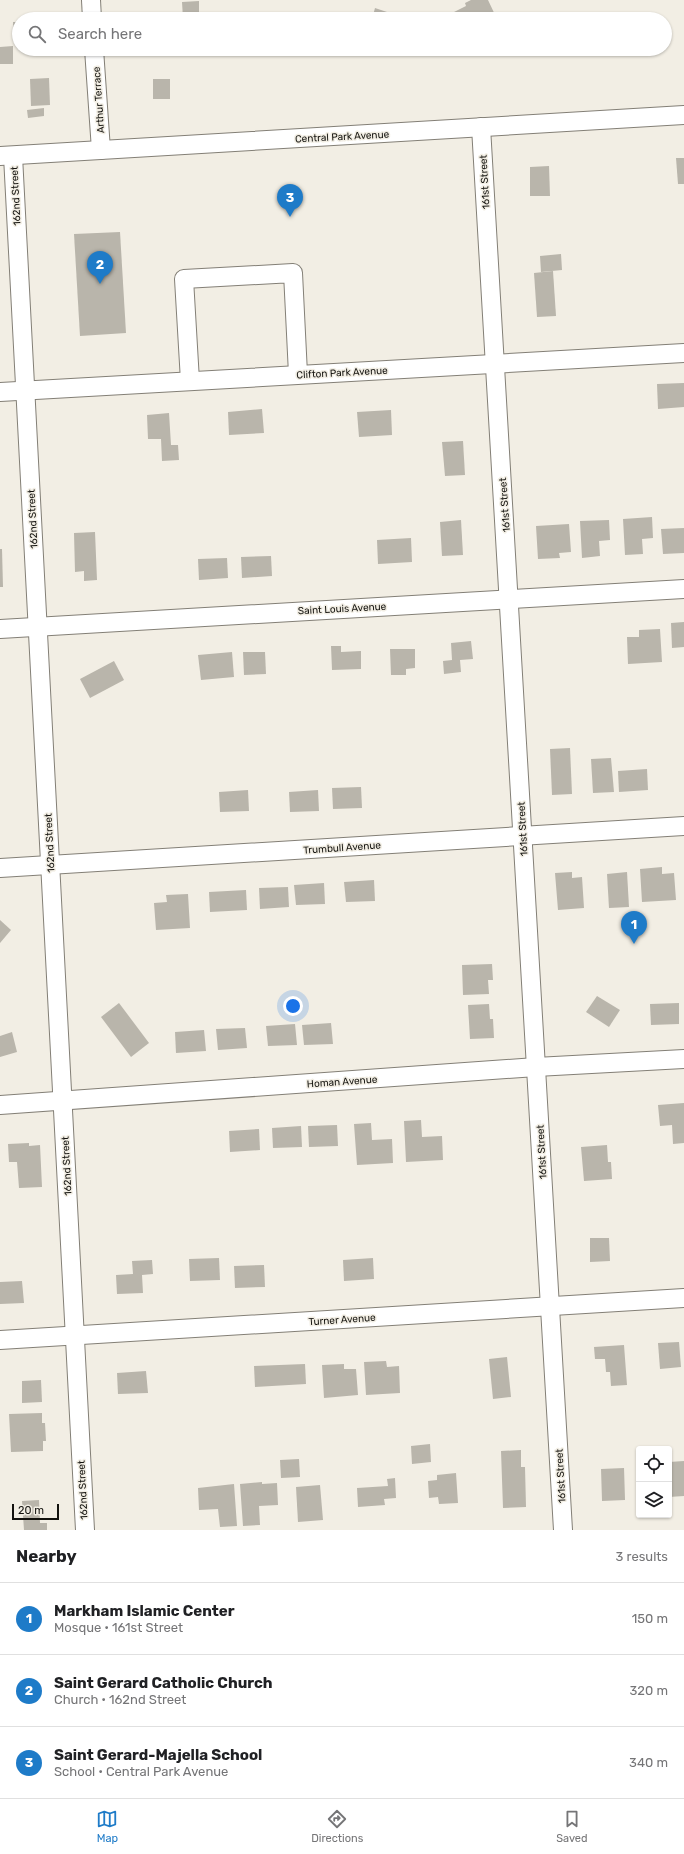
<!DOCTYPE html>
<html lang="en">
<head>
<meta charset="utf-8">
<style>
  body { margin:0; font-family:Rubik,sans-serif; background:#f6f6f6; color:#202124 }
  .controls { position:absolute; right:12px; bottom:12px; display:grid; overflow:hidden; border-radius:4px; box-shadow:0 1px 3px #0004 }
  .controls button { width:36px; height:36px; display:grid; place-items:center; padding:0; border:0; border-bottom:1px solid #e0e0e0; background:#fff; color:#202124; font:20px sans-serif }
  .scale { position:absolute; left:12px; bottom:10px; width:47px; box-sizing:border-box; padding-left:4px; border:2px solid #13120e; border-top:0; font-size:11px; line-height:14px; white-space:nowrap; color:#13120e; -webkit-text-stroke:3px #f2eee4; paint-order:stroke }
  .you { position:absolute; left:293px; top:1006px; width:14px; height:14px; margin:-10px; border:3px solid #fff; border-radius:50%; background:#1a73e8; box-shadow:0 0 0 6px #1a73e833 }
  .badge { display:grid; place-items:center; width:26px; height:26px; border-radius:50%; background:#1e7bc8; color:#fff; font-size:13px; font-weight:700 }
  .pin { position:absolute; translate:-50% -33px; filter:drop-shadow(0 1px 2px #0008) }
  .pin::after { content:''; position:absolute; top:21px; width:14px; height:12px; background:inherit; clip-path:polygon(0 0,100% 0,50% 100%) }
  .list { margin:0; padding:0; list-style:none }
  h2 { display:flex; justify-content:space-between; align-items:center; height:52px; margin:0; padding:0 16px; font-size:17px }
  h2 small { font-size:13px; font-weight:400; color:#757577 }
  .list li { display:grid; grid-template-columns:26px 1fr auto; gap:12px; align-items:center; box-sizing:border-box; height:72px; padding:0 16px; border-top:1px solid #e0e0e0 }
  .list b { display:block; font-size:15px; white-space:nowrap }
  .list p { margin:0; font-size:13px; white-space:nowrap; color:#757577 }
  .list em { font-size:13px; font-style:normal; color:#757577 }
  .icon { flex:none; width:22px; height:22px; fill:none; stroke:currentColor; stroke-width:2; stroke-linecap:round; stroke-linejoin:round }
  .map { position:relative; flex:none; width:684px; height:1530px; overflow:hidden }
  .search { position:absolute; background:#fff; box-shadow:0 1px 3px #0004; left:12px; right:12px; top:12px; height:44px; display:flex; align-items:center; gap:10px; box-sizing:border-box; padding:0 14px; border-radius:22px; color:#757577; font-size:15px }
  .sheet { height:268px; background:#fff }
  nav { display:flex; justify-content:space-around; align-items:center; box-sizing:border-box; height:56px; border-top:1px solid #e0e0e0; background:#fff; font-size:11px; color:#757577 }
  nav a { display:grid; justify-items:center; gap:2px }
  nav .on { color:#1e7bc8 }
  .map>svg:first-child { display:block }
  .building { fill:#b9b5ab }
  .lines { fill:none; stroke-linecap:round; stroke-linejoin:round }
  .minor-casing { stroke:#837f76; stroke-width:20 }
  .minor { stroke:#fff; stroke-width:18 }
  .labels { text-anchor:middle; stroke-width:3; stroke-linejoin:round; paint-order:stroke }
  .street-label { font-size:10px; fill:#13120e; stroke:#f2eee4 }
</style>
</head>
<body>
<div class="map">
<svg width="684" height="1530" viewBox="0 0 684 1530">
  <rect width="100%" height="100%" fill="#f2eee4"/>
  <!-- building -->
  <g class="building">
    <polygon points="471,0 488,0 497,19 450,19 448,15 466,6 465,3"/>
    <polygon points="199,1 199,19 183,19 182,2"/>
    <polygon points="375,8 408,19 372,19"/>
    <polygon points="167,14 167,19 149,19 149,15"/>
    <polygon points="13,22 19,22 19,39 14,40"/>
    <polygon points="13,46 13,64 0,64 0,47"/>
    <polygon points="410,49 425,49 425,53 410,52"/>
    <polygon points="49,78 50,105 31,106 30,79"/>
    <rect x="153" y="79" width="17" height="20"/>
    <polygon points="44,108 44,116 28,118 27,110"/>
    <polygon points="676,158 684,158 684,184 678,184"/>
    <polygon points="549,166 550,196 530,196 530,167"/>
    <polygon points="120,232 126,333 80,336 74,234"/>
    <polygon points="561,254 562,270 541,272 540,256"/>
    <polygon points="553,271 556,316 537,317 534,273"/>
    <polygon points="684,383 684,407 658,409 657,384"/>
    <polygon points="262,409 264,433 229,435 228,412"/>
    <polygon points="391,410 392,435 359,437 357,412"/>
    <polygon points="169,413 171,445 178,445 179,460 162,461 161,439 148,439 147,415"/>
    <polygon points="463,441 465,475 445,476 442,442"/>
    <polygon points="652,517 653,538 642,539 643,554 625,555 623,519"/>
    <polygon points="461,520 463,555 442,556 440,522"/>
    <polygon points="609,520 610,540 599,541 600,556 582,558 580,521"/>
    <polygon points="569,524 571,552 559,553 560,558 538,559 536,526"/>
    <polygon points="684,528 684,553 663,554 661,529"/>
    <polygon points="95,532 97,580 84,581 84,571 75,572 74,533"/>
    <polygon points="411,538 412,562 378,564 377,540"/>
    <polygon points="0,549 2,549 3,587 0,587"/>
    <polygon points="271,556 272,576 242,578 241,557"/>
    <polygon points="227,558 228,578 199,580 198,559"/>
    <polygon points="684,622 684,647 672,648 671,623"/>
    <polygon points="660,629 662,662 628,664 627,637 639,637 639,630"/>
    <polygon points="471,641 473,659 460,660 461,672 444,674 443,661 452,660 451,643"/>
    <polygon points="331,646 341,646 341,652 361,651 361,669 332,670"/>
    <polygon points="390,649 415,649 415,668 406,669 406,675 391,675"/>
    <polygon points="232,652 234,677 201,680 198,655"/>
    <polygon points="243,652 265,652 266,674 244,675"/>
    <polygon points="114,661 124,680 90,698 80,679"/>
    <polygon points="570,748 572,794 552,795 550,749"/>
    <polygon points="611,758 614,792 593,793 591,759"/>
    <polygon points="647,769 648,790 619,792 618,771"/>
    <polygon points="361,787 362,808 333,809 332,788"/>
    <polygon points="248,790 249,811 220,812 219,792"/>
    <polygon points="318,790 319,811 290,812 289,792"/>
    <polygon points="662,867 662,874 674,873 676,900 642,902 640,869"/>
    <polygon points="572,872 572,878 582,877 584,908 558,910 555,873"/>
    <polygon points="627,872 629,907 609,908 607,874"/>
    <polygon points="374,880 375,901 346,902 344,882"/>
    <polygon points="324,883 325,904 296,905 294,885"/>
    <polygon points="288,887 289,907 260,909 259,888"/>
    <polygon points="246,890 247,910 210,912 209,892"/>
    <polygon points="188,894 190,928 156,930 154,903 167,902 166,895"/>
    <polygon points="0,920 11,930 0,943"/>
    <polygon points="492,964 493,980 488,980 489,994 463,995 462,965"/>
    <polygon points="597,996 620,1010 609,1027 586,1012"/>
    <polygon points="119,1003 149,1043 131,1057 101,1017"/>
    <polygon points="679,1003 679,1024 651,1025 650,1004"/>
    <polygon points="489,1004 490,1019 493,1019 494,1038 470,1039 468,1005"/>
    <polygon points="331,1023 333,1044 304,1045 302,1025"/>
    <polygon points="295,1024 297,1045 268,1046 266,1026"/>
    <polygon points="245,1028 247,1048 218,1050 216,1029"/>
    <polygon points="204,1030 206,1051 176,1053 175,1032"/>
    <polygon points="12,1032 17,1052 0,1057 0,1036"/>
    <polygon points="684,1103 684,1143 673,1144 672,1125 660,1126 658,1105"/>
    <polygon points="421,1120 422,1137 442,1136 443,1160 406,1162 404,1121"/>
    <polygon points="371,1123 372,1140 392,1139 393,1163 357,1165 354,1124"/>
    <polygon points="337,1125 338,1146 309,1147 308,1126"/>
    <polygon points="301,1126 302,1147 273,1148 272,1128"/>
    <polygon points="259,1129 260,1150 230,1152 229,1131"/>
    <polygon points="29,1143 29,1146 40,1145 42,1187 19,1188 17,1162 9,1162 8,1144"/>
    <polygon points="607,1145 608,1162 611,1162 612,1179 584,1181 581,1147"/>
    <polygon points="590,1238 609,1238 610,1261 590,1262"/>
    <polygon points="219,1258 220,1280 190,1281 189,1259"/>
    <polygon points="373,1258 374,1279 344,1281 343,1260"/>
    <polygon points="152,1260 153,1274 142,1275 143,1293 117,1294 116,1275 133,1274 132,1261"/>
    <polygon points="264,1265 265,1287 235,1288 234,1266"/>
    <polygon points="22,1281 24,1303 0,1304 0,1282"/>
    <polygon points="679,1342 681,1367 660,1369 658,1343"/>
    <polygon points="624,1345 627,1385 611,1386 610,1372 606,1372 605,1359 595,1359 594,1347"/>
    <polygon points="507,1357 511,1397 493,1399 489,1359"/>
    <polygon points="386,1361 387,1367 399,1366 400,1393 366,1395 364,1362"/>
    <polygon points="305,1364 306,1384 255,1387 254,1366"/>
    <polygon points="344,1364 344,1369 356,1369 358,1395 324,1398 322,1365"/>
    <polygon points="146,1371 148,1393 118,1394 117,1373"/>
    <polygon points="41,1380 42,1402 22,1403 22,1381"/>
    <polygon points="42,1413 42,1423 45,1423 46,1441 43,1441 43,1451 11,1452 9,1414"/>
    <polygon points="430,1444 431,1462 412,1464 411,1446"/>
    <polygon points="521,1450 521,1467 525,1467 526,1507 503,1508 501,1451"/>
    <polygon points="299,1459 300,1477 281,1478 280,1460"/>
    <polygon points="684,1461 684,1496 669,1497 669,1462"/>
    <polygon points="624,1468 625,1500 602,1501 601,1469"/>
    <polygon points="456,1473 458,1503 439,1504 438,1497 429,1498 428,1481 437,1480 437,1475"/>
    <polygon points="395,1478 396,1498 384,1499 385,1505 358,1507 357,1488 388,1486 387,1479"/>
    <polygon points="262,1482 262,1484 277,1483 278,1505 259,1506 260,1525 243,1526 240,1484"/>
    <polygon points="234,1484 237,1526 220,1527 218,1509 199,1510 198,1488"/>
    <polygon points="320,1485 323,1520 298,1522 296,1487"/>
    <polygon points="39,1500 40,1523 47,1523 47,1530 24,1530 22,1501"/>
  </g>
  <g class="lines">
    <defs>
      <g id="minor">
        <polyline points="91,0 92,19"/>
        <polyline points="94,49 101,150"/>
        <polyline points="481,127 563,1530"/>
        <polyline points="0,156 684,115"/>
        <polyline points="13,156 85,1530"/>
        <polyline points="190,381 184,279 293,273 298,374"/>
        <polyline points="0,392 684,353"/>
        <polyline points="0,629 684,589"/>
        <polyline points="0,868 684,826"/>
        <polyline points="0,1105 536,1067 684,1059"/>
        <polyline points="0,1340 684,1298"/>
      </g>
    </defs>
    <!-- minor casing -->
    <use href="#minor" class="minor-casing"/>
    <!-- minor -->
    <use href="#minor" class="minor"/>
  </g>
  <g class="labels">
    <!-- street labels -->
    <g class="street-label">
      <text transform="translate(98 100) rotate(-94)" y="4">Arthur Terrace</text>
      <text transform="translate(342 136) rotate(-3)" y="4">Central Park Avenue</text>
      <text transform="translate(484 182) rotate(-93)" y="4">161st Street</text>
      <text transform="translate(15 196) rotate(-93)" y="4">162nd Street</text>
      <text transform="translate(342 372) rotate(-3)" y="4">Clifton Park Avenue</text>
      <text transform="translate(504 505) rotate(-94)" y="4">161st Street</text>
      <text transform="translate(32 519) rotate(-93)" y="4">162nd Street</text>
      <text transform="translate(342 608) rotate(-3)" y="4">Saint Louis Avenue</text>
      <text transform="translate(522 829) rotate(-93)" y="4">161st Street</text>
      <text transform="translate(49 843) rotate(-93)" y="4">162nd Street</text>
      <text transform="translate(342 847) rotate(-4)" y="4">Trumbull Avenue</text>
      <text transform="translate(342 1081) rotate(-4)" y="4">Homan Avenue</text>
      <text transform="translate(541 1152) rotate(-93)" y="4">161st Street</text>
      <text transform="translate(66 1166) rotate(-93)" y="4">162nd Street</text>
      <text transform="translate(342 1319) rotate(-4)" y="4">Turner Avenue</text>
      <text transform="translate(560 1476) rotate(-93)" y="4">161st Street</text>
      <text transform="translate(82 1490) rotate(-93)" y="4">162nd Street</text>
    </g>
  </g>
</svg>
<div class="controls">
<button><svg class="icon" aria-label="locate" viewBox="0 0 24 24"><circle cx="12" cy="12" r="6"/><path d="M12 2v4M12 18v4M2 12h4M18 12h4"/></svg></button>
<button><svg class="icon" aria-label="layers" viewBox="0 0 24 24"><path d="M12 4l9 5-9 5-9-5zM3 14l9 5 9-5"/></svg></button>
</div>
<div class="scale">20 m</div>
<div class="you"></div>
<div class="pin badge" style="left:634px;top:944px">1</div>
<div class="pin badge" style="left:100px;top:284px">2</div>
<div class="pin badge" style="left:290px;top:217px">3</div>
<div class="search"><svg class="icon" aria-label="search" viewBox="0 0 24 24"><circle cx="10" cy="10" r="6"/><path d="M15 15l6 6"/></svg>Search here</div>
</div>
<section class="sheet">
<h2>Nearby<small>3 results</small></h2>
<ul class="list">
<li><span class="badge">1</span><div><b>Markham Islamic Center</b><p>Mosque · 161st Street</p></div><em>150 m</em></li>
<li><span class="badge">2</span><div><b>Saint Gerard Catholic Church</b><p>Church · 162nd Street</p></div><em>320 m</em></li>
<li><span class="badge">3</span><div><b>Saint Gerard-Majella School</b><p>School · Central Park Avenue</p></div><em>340 m</em></li>
</ul>
</section>
<nav>
<a class="on"><svg class="icon" aria-label="map" viewBox="0 0 24 24"><path d="M3 6l6-2 6 2 6-2v14l-6 2-6-2-6 2zM9 4v14M15 6v14"/></svg>Map</a>
<a><svg class="icon" aria-label="directions" viewBox="0 0 24 24"><path d="M12 3l9 9-9 9-9-9zM9 14v-3h6M13 9l2 2-2 2"/></svg>Directions</a>
<a><svg class="icon" aria-label="saved" viewBox="0 0 24 24"><path d="M7 4h10v16l-5-4-5 4z"/></svg>Saved</a>
</nav>
</body>
</html>
